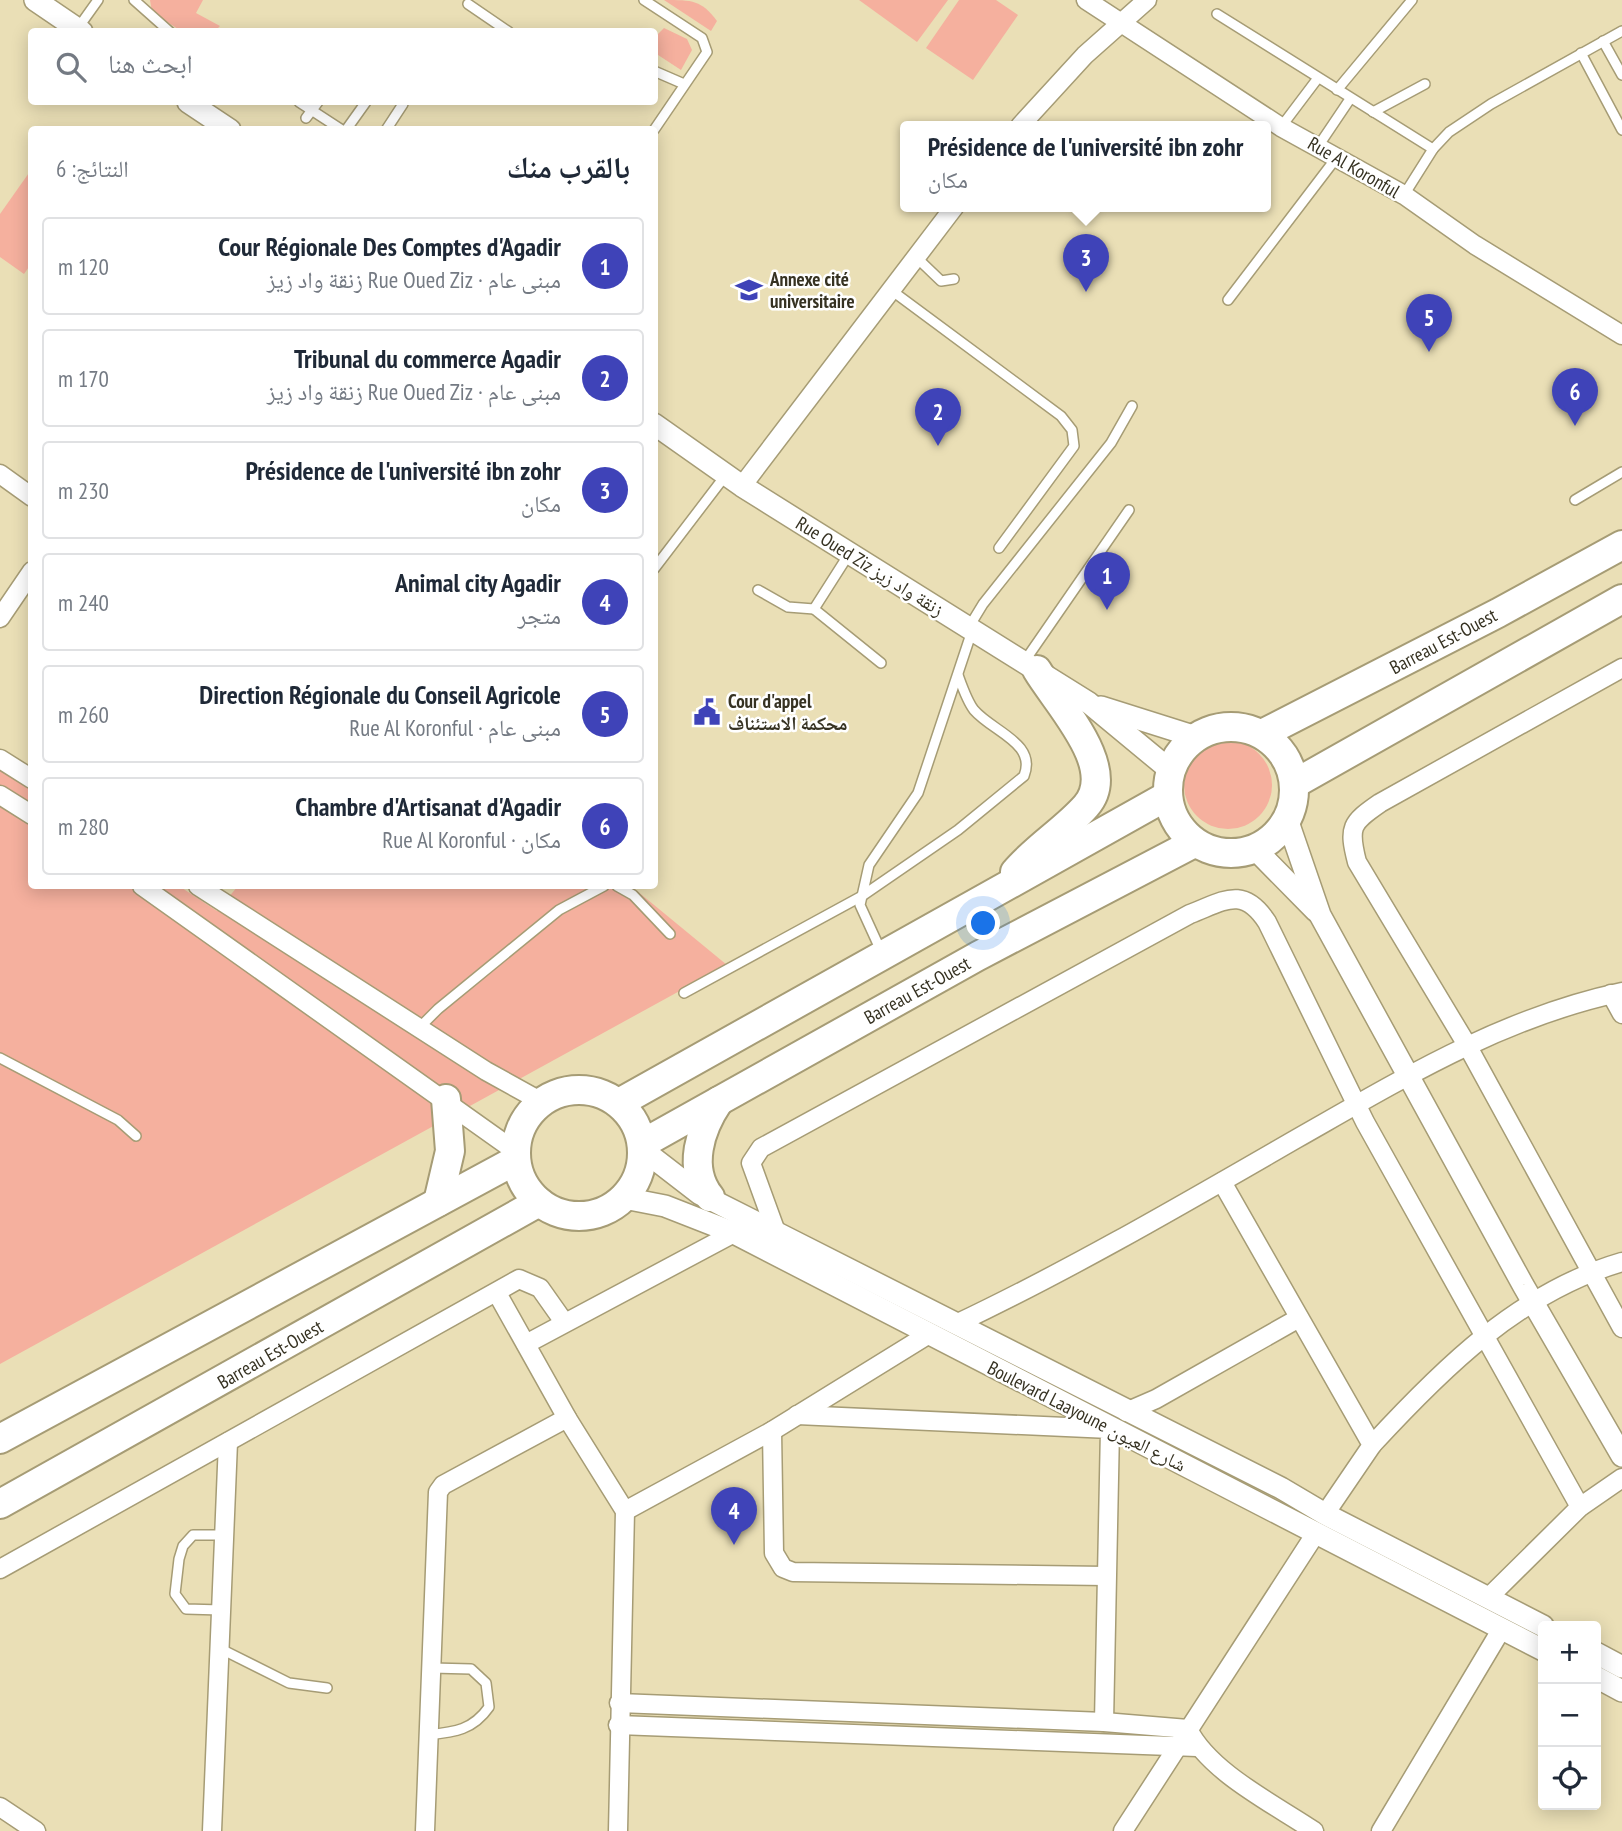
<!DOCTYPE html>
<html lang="ar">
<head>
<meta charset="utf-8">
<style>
  body { margin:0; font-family:"PT Sans Narrow","Noto Naskh Arabic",sans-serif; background:#f6f6f7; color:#1f2937; direction:rtl }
  .controls { position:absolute; right:21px; bottom:21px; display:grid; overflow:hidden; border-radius:7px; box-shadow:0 4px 18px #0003 }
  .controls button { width:63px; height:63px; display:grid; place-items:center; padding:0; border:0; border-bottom:2px solid #e0e1e3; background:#fff; color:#1f2937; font:35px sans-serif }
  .you { position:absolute; left:984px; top:924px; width:24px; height:24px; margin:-18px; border:5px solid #fff; border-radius:50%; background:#1a73e8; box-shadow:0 0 0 10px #1a73e833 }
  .badge { display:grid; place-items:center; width:46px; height:46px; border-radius:50%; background:#3f43b8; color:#fff; font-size:23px; font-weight:700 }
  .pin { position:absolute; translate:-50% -58px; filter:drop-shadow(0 2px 4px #0008) }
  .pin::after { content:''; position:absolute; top:37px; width:24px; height:21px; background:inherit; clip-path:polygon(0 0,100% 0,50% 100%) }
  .popup { position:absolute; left:900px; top:121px; width:371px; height:91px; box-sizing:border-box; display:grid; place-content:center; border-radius:7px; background:#fff; filter:drop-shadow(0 2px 5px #0005); font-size:23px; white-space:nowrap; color:#747a83 }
  .popup b { font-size:26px; color:#1f2937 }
  .popup::after { content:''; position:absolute; left:50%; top:100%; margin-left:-14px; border:14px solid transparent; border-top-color:#fff }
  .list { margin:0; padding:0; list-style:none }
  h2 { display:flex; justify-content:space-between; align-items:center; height:91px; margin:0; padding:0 28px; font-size:30px }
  h2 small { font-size:23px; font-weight:400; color:#747a83 }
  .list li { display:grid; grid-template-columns:46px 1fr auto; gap:21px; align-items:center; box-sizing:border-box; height:98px; margin:0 14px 14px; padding:0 14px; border:2px solid #e0e1e3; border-radius:7px }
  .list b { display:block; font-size:26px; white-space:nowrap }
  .list p { margin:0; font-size:23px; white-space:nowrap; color:#747a83 }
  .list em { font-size:23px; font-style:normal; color:#747a83 }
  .icon { flex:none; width:38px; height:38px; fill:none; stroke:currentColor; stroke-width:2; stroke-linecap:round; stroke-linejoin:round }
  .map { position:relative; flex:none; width:1622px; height:1831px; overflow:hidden; direction:ltr }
  .search { position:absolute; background:#fff; box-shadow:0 4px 18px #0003; left:28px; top:28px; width:630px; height:77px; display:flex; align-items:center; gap:18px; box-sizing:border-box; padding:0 24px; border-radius:7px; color:#747a83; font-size:26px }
  .panel { position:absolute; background:#fff; box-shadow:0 4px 18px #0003; left:28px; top:126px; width:630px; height:763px; border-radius:7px; direction:rtl }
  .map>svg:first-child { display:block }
  .green { fill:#f5b09e }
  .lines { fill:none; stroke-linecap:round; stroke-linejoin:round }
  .service-casing { stroke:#a69c75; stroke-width:12 }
  .minor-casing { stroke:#a69c75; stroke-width:21 }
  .tertiary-casing { stroke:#a69c75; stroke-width:24 }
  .primary-casing { stroke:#a69c75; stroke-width:32 }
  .service { stroke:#fff; stroke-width:9 }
  .minor { stroke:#fff; stroke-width:18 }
  .tertiary { stroke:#fff; stroke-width:21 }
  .primary { stroke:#fff; stroke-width:28 }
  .labels { text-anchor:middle; stroke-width:5; stroke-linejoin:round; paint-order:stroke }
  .street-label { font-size:19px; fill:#363222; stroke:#fff }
  .poi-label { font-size:19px; font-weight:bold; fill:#363222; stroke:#fff; text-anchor:start }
</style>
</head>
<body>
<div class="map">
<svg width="1622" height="1831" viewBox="0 0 1622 1831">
  <rect width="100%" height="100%" fill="#eadfb6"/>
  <!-- green -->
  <g class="green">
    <polygon points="150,0 203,0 196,13 220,26 215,31 181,31 152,12"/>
    <path d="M664 0C693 0 701 0 717 21L711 31Z"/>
    <polygon points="859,0 948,0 917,42"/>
    <polygon points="959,0 996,0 1018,15 973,80 926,48"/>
    <polygon points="664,28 687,39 692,50 681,70 655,53 655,37"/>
    <polygon points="31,170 31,264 24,274 0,257 0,214"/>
    <circle cx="1228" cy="785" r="44"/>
    <polygon points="0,766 31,787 32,886 179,886 217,911 238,886 631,886 727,965 0,1364"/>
  </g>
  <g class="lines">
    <defs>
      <g id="service">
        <polyline points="134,0 170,32"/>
        <polyline points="644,0 702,38 707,52 654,130"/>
        <polyline points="468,4 509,32"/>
        <polyline points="1217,14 1433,149"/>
        <polyline points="78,28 98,0"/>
        <polyline points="1603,41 1622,75"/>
        <polyline points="1581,53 1622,130"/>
        <polyline points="654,71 684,84"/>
        <polyline points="1337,90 1412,0"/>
        <polyline points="299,102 342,130"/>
        <polyline points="1373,112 1425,84"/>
        <polyline points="306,118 318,102"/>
        <polyline points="1281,127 1318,78"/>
        <polyline points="346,130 366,102"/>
        <polyline points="386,130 403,104"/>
        <polyline points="1319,145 1350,99"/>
        <polyline points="1404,195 1433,149 1449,132 1491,104 1622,31"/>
        <polyline points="916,257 941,281 954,279"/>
        <polyline points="891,290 1061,416 1072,430 1074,446 999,548"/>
        <polyline points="1228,300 1337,157"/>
        <polyline points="1575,500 1622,472"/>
        <polyline points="849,554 814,609 881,663"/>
        <polyline points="654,569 725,476"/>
        <polyline points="758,590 788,607 814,609"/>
        <polyline points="969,627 983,604 1111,443 1132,406"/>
        <polyline points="1024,662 1129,510"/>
        <polyline points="617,886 633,895 670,934"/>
        <polyline points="881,951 860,905 869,865 918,793 972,631"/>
        <path d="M684 993 862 896 958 830 1024 776C1037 743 993 732 974 710 967 701 962 686 958 675"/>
        <polyline points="419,1028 438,1009 559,910 604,886"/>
        <polyline points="0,1058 118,1120 136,1136"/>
        <polyline points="221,1610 186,1609 175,1594 179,1559 183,1546 193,1535 224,1535"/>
        <polyline points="219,1648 289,1683 327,1688"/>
        <path d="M428 1735C455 1732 473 1730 489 1707L486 1683 471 1669 432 1668"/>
      </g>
      <g id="minor">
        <polyline points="1086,0 1281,127 1404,195 1475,245 1622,335"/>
        <polyline points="1020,126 1085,55 1147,0"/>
        <polyline points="0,474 32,497"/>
        <polyline points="742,486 955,206"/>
        <polyline points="0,618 32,571"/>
        <path d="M1622 668 1380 803C1351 823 1348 827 1357 862L1467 1045 1622 1328"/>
        <polyline points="0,759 32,779"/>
        <polyline points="0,795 32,815"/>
        <polyline points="142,886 515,1151"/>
        <polyline points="198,886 486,1071 542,1102"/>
        <polyline points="1611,994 1622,1014"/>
        <polyline points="1222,1182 1372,1445 1325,1514"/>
        <path d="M775 1229 751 1163 761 1148 1190 914C1224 901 1243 885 1267 922L1365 1122 1580 1507"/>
        <polyline points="497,1293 567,1418 625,1511 618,1831"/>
        <path d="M956 1324C1072 1269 1185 1203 1296 1139 1400 1080 1503 1017 1622 992"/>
        <polyline points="526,1344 734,1233"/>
        <polyline points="1126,1412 1156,1399 1299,1318"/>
        <polyline points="797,1415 1110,1429 1104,1722"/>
        <polyline points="772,1431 774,1553 783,1568 793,1572 1106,1576"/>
        <path d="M1372 1445C1442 1369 1519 1292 1622 1262"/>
        <polyline points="625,1511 772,1431 929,1334"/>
        <polyline points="0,1569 519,1279 540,1288 564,1322"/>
        <polyline points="1488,1598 1580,1507 1622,1478"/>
        <path d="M619 1703 1104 1722 1188 1729C1209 1772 1274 1804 1314 1831"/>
        <polyline points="618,1725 1197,1747"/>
        <polyline points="0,1807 36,1831"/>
        <polyline points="212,1831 228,1442"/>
        <polyline points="425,1831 438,1492 443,1485 567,1418"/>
        <polyline points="1123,1831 1316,1533"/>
        <polyline points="1381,1831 1501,1630"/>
      </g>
      <g id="tertiary">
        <polyline points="35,0 82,32"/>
        <polyline points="188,102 230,130"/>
        <polyline points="654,424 742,486 1089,703 1170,770"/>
        <polyline points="1101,707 1196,737"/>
        <polyline points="1287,819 1320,915 1523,1285 1622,1456"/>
        <polyline points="1255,849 1316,911"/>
        <polyline points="643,1150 700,1194 1281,1488 1325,1514 1543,1626"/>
        <polyline points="624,1198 665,1206 734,1233 1543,1650"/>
        <polyline points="1596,1653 1622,1667"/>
        <polyline points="1596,1677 1622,1691"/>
      </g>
      <g id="primary">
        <circle cx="1231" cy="790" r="63"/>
        <polyline points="1262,734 1498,613 1622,545"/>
        <polyline points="1294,784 1622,599"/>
        <path d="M1015 872C1036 847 1065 830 1086 806 1120 768 1057 704 1037 670"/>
        <circle cx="579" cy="1153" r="63"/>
        <polyline points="619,1103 1167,796"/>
        <polyline points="642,1144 978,956 1194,843"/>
        <path d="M710 1197C687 1168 700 1129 719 1101"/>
        <polyline points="438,1202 450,1151 446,1099"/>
        <polyline points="0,1439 516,1160"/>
        <polyline points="0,1504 539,1202"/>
      </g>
    </defs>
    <!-- service casing -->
    <use href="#service" class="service-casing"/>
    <!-- minor casing -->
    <use href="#minor" class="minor-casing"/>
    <!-- tertiary casing -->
    <use href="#tertiary" class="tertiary-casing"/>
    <!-- primary casing -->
    <use href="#primary" class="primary-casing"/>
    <!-- service -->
    <use href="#service" class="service"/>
    <!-- minor -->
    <use href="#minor" class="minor"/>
    <!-- tertiary -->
    <use href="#tertiary" class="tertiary"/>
    <!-- primary -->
    <use href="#primary" class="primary"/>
  </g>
  <!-- icons -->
  <defs>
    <symbol id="university-bare" viewBox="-9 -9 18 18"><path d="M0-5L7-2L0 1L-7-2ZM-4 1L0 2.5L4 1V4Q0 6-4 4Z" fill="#3f43b8" stroke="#fff" stroke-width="2.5" paint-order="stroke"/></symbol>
    <symbol id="civic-bare" viewBox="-9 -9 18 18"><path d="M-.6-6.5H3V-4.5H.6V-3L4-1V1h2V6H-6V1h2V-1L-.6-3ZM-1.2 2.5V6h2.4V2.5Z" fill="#3f43b8" stroke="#fff" stroke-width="2.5" paint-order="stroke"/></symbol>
  </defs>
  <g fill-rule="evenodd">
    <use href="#university-bare" x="730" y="271" width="38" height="38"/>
    <use href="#civic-bare" x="688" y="693" width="38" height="38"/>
  </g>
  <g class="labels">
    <!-- street labels -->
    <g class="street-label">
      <text transform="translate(1354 167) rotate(30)" y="7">Rue Al Koronful</text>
      <text transform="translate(870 566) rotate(32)" y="7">Rue Oued Ziz زنقة واد زيز</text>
      <text transform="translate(1443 641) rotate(-28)" y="7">Barreau Est-Ouest</text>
      <text transform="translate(917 990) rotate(-29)" y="7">Barreau Est-Ouest</text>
      <text transform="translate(270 1354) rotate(-30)" y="7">Barreau Est-Ouest</text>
      <text transform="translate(1087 1416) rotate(27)" y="7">Boulevard Laayoune شارع العيون</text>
    </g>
    <!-- poi labels -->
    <g class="poi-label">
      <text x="770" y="286">Annexe cité<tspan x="770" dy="22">universitaire</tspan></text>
      <text x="728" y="708">Cour d'appel<tspan x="728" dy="22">محكمة الاستئناف</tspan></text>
    </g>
  </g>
</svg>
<div class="controls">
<button>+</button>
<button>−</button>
<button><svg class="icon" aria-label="locate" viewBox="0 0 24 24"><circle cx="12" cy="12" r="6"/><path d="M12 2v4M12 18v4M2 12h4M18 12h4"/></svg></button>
</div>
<div class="you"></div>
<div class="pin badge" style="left:1107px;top:610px">1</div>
<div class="pin badge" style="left:938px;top:446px">2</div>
<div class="pin badge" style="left:1086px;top:292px">3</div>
<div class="popup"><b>Présidence de l'université ibn zohr</b>مكان</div>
<div class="pin badge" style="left:734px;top:1545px">4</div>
<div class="pin badge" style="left:1429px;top:352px">5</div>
<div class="pin badge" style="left:1575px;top:426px">6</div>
<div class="search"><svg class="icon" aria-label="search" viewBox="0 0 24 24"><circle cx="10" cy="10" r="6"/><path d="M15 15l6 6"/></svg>ابحث هنا</div>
<section class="panel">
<h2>بالقرب منك<small>النتائج: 6</small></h2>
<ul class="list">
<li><span class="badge">1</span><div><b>Cour Régionale Des Comptes d'Agadir</b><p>مبنى عام · Rue Oued Ziz زنقة واد زيز</p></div><em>120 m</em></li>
<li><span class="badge">2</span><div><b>Tribunal du commerce Agadir</b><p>مبنى عام · Rue Oued Ziz زنقة واد زيز</p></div><em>170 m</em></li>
<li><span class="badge">3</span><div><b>Présidence de l'université ibn zohr</b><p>مكان</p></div><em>230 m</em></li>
<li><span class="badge">4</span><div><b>Animal city Agadir</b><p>متجر</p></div><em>240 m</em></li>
<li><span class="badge">5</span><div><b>Direction Régionale du Conseil Agricole</b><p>مبنى عام · Rue Al Koronful</p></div><em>260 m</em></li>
<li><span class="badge">6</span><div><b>Chambre d'Artisanat d'Agadir</b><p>مكان · Rue Al Koronful</p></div><em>280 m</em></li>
</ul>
</section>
</div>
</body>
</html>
